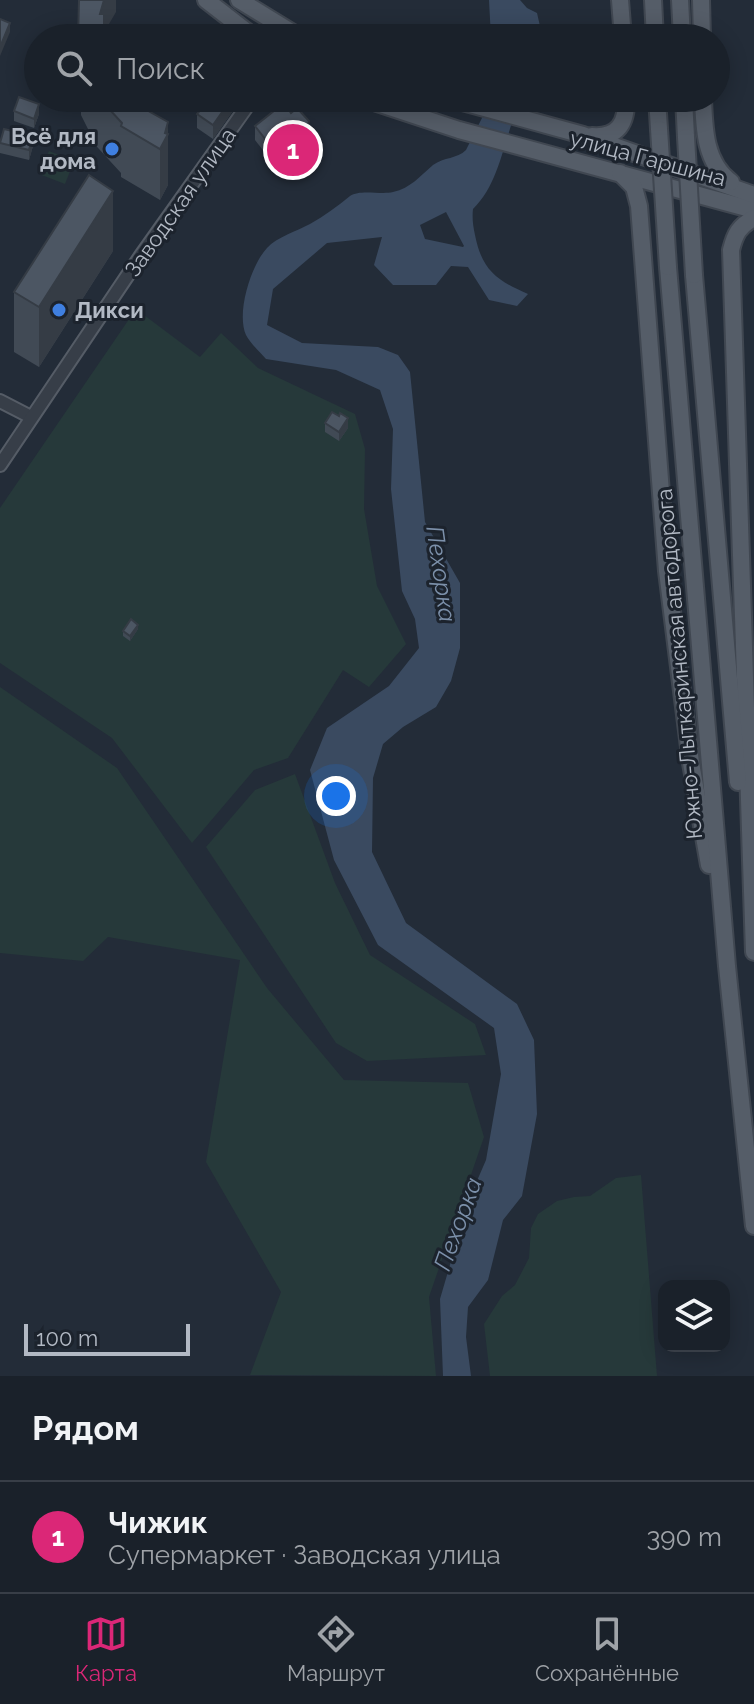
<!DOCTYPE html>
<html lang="ru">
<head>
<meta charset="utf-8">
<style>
  body { margin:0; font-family:Raleway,sans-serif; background:#232932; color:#f1f3f6 }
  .controls { position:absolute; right:24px; bottom:24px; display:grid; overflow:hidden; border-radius:16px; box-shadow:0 4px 20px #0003 }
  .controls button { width:72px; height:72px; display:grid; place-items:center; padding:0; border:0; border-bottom:2px solid #383e47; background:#1a212a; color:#f1f3f6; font:40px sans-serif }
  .scale { position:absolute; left:24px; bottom:20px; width:166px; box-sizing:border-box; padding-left:8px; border:4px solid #b2b9c4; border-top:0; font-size:22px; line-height:28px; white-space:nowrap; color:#b2b9c4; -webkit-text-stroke:6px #1c232d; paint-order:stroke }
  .you { position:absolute; left:336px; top:796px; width:28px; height:28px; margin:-20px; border:6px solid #fff; border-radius:50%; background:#1a73e8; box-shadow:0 0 0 12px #1a73e833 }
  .badge { display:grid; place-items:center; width:52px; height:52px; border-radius:50%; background:#db2777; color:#fff; font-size:26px; font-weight:700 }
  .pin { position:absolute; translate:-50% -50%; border:4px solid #fff; box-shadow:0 2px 8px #0006 }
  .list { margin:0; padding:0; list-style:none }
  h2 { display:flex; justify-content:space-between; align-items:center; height:104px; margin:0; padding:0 32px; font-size:34px }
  h2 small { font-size:26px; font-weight:400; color:#9fa3a8 }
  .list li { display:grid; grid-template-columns:52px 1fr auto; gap:24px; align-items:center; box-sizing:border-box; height:112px; padding:0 32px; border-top:2px solid #383e47 }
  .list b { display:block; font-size:30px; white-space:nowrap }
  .list p { margin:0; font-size:26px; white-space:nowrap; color:#9fa3a8 }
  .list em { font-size:26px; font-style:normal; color:#9fa3a8 }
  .icon { flex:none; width:44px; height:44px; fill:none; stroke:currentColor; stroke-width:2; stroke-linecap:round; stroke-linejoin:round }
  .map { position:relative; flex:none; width:754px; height:1376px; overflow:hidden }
  .search { position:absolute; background:#1a212a; box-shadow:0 4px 20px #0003; left:24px; right:24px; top:24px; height:88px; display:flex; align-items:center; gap:20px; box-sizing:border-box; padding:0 28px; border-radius:44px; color:#9fa3a8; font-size:30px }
  .sheet { height:216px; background:#1a212a }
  nav { display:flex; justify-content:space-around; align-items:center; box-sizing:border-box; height:112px; border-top:2px solid #383e47; background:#1a212a; font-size:22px; color:#9fa3a8 }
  nav a { display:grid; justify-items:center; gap:4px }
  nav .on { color:#db2777 }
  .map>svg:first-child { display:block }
  .green { fill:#26393a }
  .water { fill:#3a4a60; fill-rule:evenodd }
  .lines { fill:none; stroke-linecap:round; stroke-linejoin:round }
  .minor-casing { stroke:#555c66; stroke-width:16 }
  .major-casing { stroke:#404751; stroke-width:20 }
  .minor { stroke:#373e48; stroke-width:12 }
  .major { stroke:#555d68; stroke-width:16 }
  .major-bridge-casing { stroke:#404751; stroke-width:20; stroke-linecap:butt }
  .major-bridge { stroke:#555d68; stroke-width:16 }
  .wall { fill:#414a55 }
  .shaded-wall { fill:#353c45 }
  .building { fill:#4c5663; stroke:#353c45; stroke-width:2 }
  .shop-dot { fill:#3f7fe0; stroke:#1c232d; stroke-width:3 }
  .labels { text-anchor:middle; stroke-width:6; stroke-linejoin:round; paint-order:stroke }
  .poi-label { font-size:22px; font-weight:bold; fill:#b2b9c4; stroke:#1c232d; text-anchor:end }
  .street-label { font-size:22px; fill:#b2b9c4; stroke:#1c232d }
  .water-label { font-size:24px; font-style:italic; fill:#7c90aa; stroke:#1c232d }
</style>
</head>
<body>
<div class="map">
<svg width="754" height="1376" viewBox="0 0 754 1376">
  <rect width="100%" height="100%" fill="#232c38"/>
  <!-- green -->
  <g class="green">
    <polygon points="49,151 74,161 65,184 39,174"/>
    <polygon points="136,309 200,357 221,333 258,368 355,414 365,449 364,509 377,586 406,644 369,687 343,670 288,758 254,770 192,843 112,738 0,663 0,508"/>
    <polygon points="0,687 117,768 267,988 344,1080 468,1083 484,1137 429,1297 436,1376 250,1375 281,1292 206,1162 240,960 108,937 83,961 0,953"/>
    <polygon points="295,774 335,883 370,955 475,1024 486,1055 367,1061 336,1043 206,847 255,790"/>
    <polygon points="641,1175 657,1376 490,1376 484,1324 502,1296 515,1285 529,1258 531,1228 538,1214 557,1201 574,1197 590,1196 616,1178"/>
  </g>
  <!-- water -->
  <g class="water">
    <polygon points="489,0 520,0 527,8 537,13 542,35 539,38 491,38"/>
    <path d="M492 98H522C504 133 502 181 473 209 472 218 473 226 475 235 482 270 496 280 528 294L517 306 489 300 468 267 451 266 436 285H393L374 265 382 237 327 243 273 289 267 325 302 343 378 347 398 355 410 372 425 522 460 583V648L451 681 436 707 403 727 383 744 373 778 372 852 406 923 517 1004 534 1040 537 1114 522 1196 503 1220 488 1280 468 1307 466 1337 471 1376H443L440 1299 452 1258 466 1232 470 1197 486 1160 501 1074 494 1028 378 945 334 860 310 770 327 728 389 686 419 648 415 619 402 591 391 489 393 429 380 390 336 370 266 359C260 352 250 343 246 335 236 313 251 265 267 248 277 237 297 231 310 224 324 216 338 206 350 196 360 189 381 195 393 192 411 188 420 176 433 165 444 157 457 159 466 150ZM446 212 464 246 463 247 425 239 420 225Z"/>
  </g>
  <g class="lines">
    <defs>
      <g id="minor">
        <polyline points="0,401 31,417"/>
        <polyline points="0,465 140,257 253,98"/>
      </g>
      <g id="major">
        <polyline points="206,0 255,38"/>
        <polyline points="239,0 301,38"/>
        <polyline points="620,0 623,38"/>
        <polyline points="653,0 655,38"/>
        <polyline points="680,0 682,38"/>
        <polyline points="701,0 702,38"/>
        <polyline points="362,98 459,130 754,210"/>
        <polyline points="448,98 583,135 754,195"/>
        <polyline points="657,98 659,129"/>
        <polyline points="684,98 686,137"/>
        <path d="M703 98C704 129 705 163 731 182"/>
        <path d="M592 136C618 138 627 123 626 98"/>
        <polyline points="620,173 634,187 639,206 667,571 691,763 709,865"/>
        <path d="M754 218C739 226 735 234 731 250L754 952"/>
        <polyline points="668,267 727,966 754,1226"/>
        <polyline points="694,275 738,782"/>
      </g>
    </defs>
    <!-- minor casing -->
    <use href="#minor" class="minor-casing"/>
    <!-- major casing -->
    <use href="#major" class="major-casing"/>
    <!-- minor -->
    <use href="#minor" class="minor"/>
    <!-- major -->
    <use href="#major" class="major"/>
    <defs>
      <g id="major-bridge">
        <polyline points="659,129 668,267"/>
        <polyline points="686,137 694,275"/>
      </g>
    </defs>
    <!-- major-bridge casing -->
    <use href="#major-bridge" class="major-bridge-casing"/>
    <!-- major-bridge -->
    <use href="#major-bridge" class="major-bridge"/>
  </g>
  <!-- wall -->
  <g class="wall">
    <polygon points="78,98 134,98 143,108 168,122 168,185 160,200 121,177 121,173 88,137 88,129 81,115 81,108 78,108"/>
    <polygon points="242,98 213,139 197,128 197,114"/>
    <polygon points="14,111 39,114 34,128 14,121"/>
    <polygon points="291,113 309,135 302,163 283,176 255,140 255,126"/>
    <polygon points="0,143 33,146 29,160 0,153"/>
    <polygon points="113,251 39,367 14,352 14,292"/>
    <polygon points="325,423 348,428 339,441 325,432"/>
    <polygon points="138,629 130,641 123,636 123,631"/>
  </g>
  <!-- shaded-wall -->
  <g class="shaded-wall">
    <polygon points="104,0 116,0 116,12 109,24 107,38 104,38 104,32 102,32 102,38 100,38 100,14"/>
    <polygon points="10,23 10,32 0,56 0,47"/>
    <polygon points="232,98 242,98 213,139 213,125"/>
    <polygon points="39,104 39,114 34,128 34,119"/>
    <polygon points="309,121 309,135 302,163 283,176 283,162"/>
    <polygon points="168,122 168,185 160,200 160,149"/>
    <polygon points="33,136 33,146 29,160 29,150"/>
    <polygon points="113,191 113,251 39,367 39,307"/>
    <polygon points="348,418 348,428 339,441 339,432"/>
    <polygon points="138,625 138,629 130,641 130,636"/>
  </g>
  <!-- building -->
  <g class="building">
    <polygon points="79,0 104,0 100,14 104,14 104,32 102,32 101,38 78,38"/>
    <polygon points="0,19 10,23 0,47"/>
    <polygon points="213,33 218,38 208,38"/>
    <polygon points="34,74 38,74 38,87 35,88"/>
    <polygon points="19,97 39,104 34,119 14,111"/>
    <polygon points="99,98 134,98 143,108 168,122 165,133 168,134 160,149 121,126 122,123"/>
    <polygon points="210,98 232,98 213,125 197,114"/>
    <polygon points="284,103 291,113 297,108 309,121 302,149 283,162 255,126"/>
    <polygon points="4,129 33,136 29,150 0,143"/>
    <polygon points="89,175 113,191 39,307 14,292"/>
    <polygon points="332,412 339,416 340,413 348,418 339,432 325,423"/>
    <polygon points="131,619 138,625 130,636 123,631"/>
  </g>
  <!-- markers -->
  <g class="shop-dot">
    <circle cx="112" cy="149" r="8"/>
    <circle cx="59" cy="310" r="8"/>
  </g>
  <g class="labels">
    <!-- poi labels -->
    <g class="poi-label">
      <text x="96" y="144">Всё для<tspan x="96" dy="25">дома</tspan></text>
      <text x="75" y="318" text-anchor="start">Дикси</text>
    </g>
    <!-- street labels -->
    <g class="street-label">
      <text transform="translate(648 158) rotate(15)" y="8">улица Гаршина</text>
      <text transform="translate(180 202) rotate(-55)" y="8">Заводская улица</text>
      <text transform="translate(679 664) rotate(-95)" y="8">Южно-Лыткаринская автодорога</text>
    </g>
    <!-- water labels -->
    <g class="water-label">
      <text transform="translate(441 574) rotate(82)" y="8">Пехорка</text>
      <text transform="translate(458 1224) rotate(-70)" y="8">Пехорка</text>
    </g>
  </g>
</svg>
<div class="controls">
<button><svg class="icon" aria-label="layers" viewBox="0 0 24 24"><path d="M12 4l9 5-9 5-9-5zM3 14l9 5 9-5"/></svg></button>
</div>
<div class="scale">100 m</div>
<div class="you"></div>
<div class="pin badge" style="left:293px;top:150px">1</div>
<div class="search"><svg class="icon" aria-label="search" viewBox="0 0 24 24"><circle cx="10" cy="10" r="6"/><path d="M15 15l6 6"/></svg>Поиск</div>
</div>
<section class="sheet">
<h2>Рядом<small></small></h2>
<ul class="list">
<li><span class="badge">1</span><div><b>Чижик</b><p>Супермаркет · Заводская улица</p></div><em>390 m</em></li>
</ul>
</section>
<nav>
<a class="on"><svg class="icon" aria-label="map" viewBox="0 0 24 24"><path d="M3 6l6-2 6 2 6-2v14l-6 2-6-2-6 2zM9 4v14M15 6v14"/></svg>Карта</a>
<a><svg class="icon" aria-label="directions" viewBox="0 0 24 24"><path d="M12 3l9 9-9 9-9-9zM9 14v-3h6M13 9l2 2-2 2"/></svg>Маршрут</a>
<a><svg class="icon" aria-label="saved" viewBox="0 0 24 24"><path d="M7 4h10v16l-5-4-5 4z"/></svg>Сохранённые</a>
</nav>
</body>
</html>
